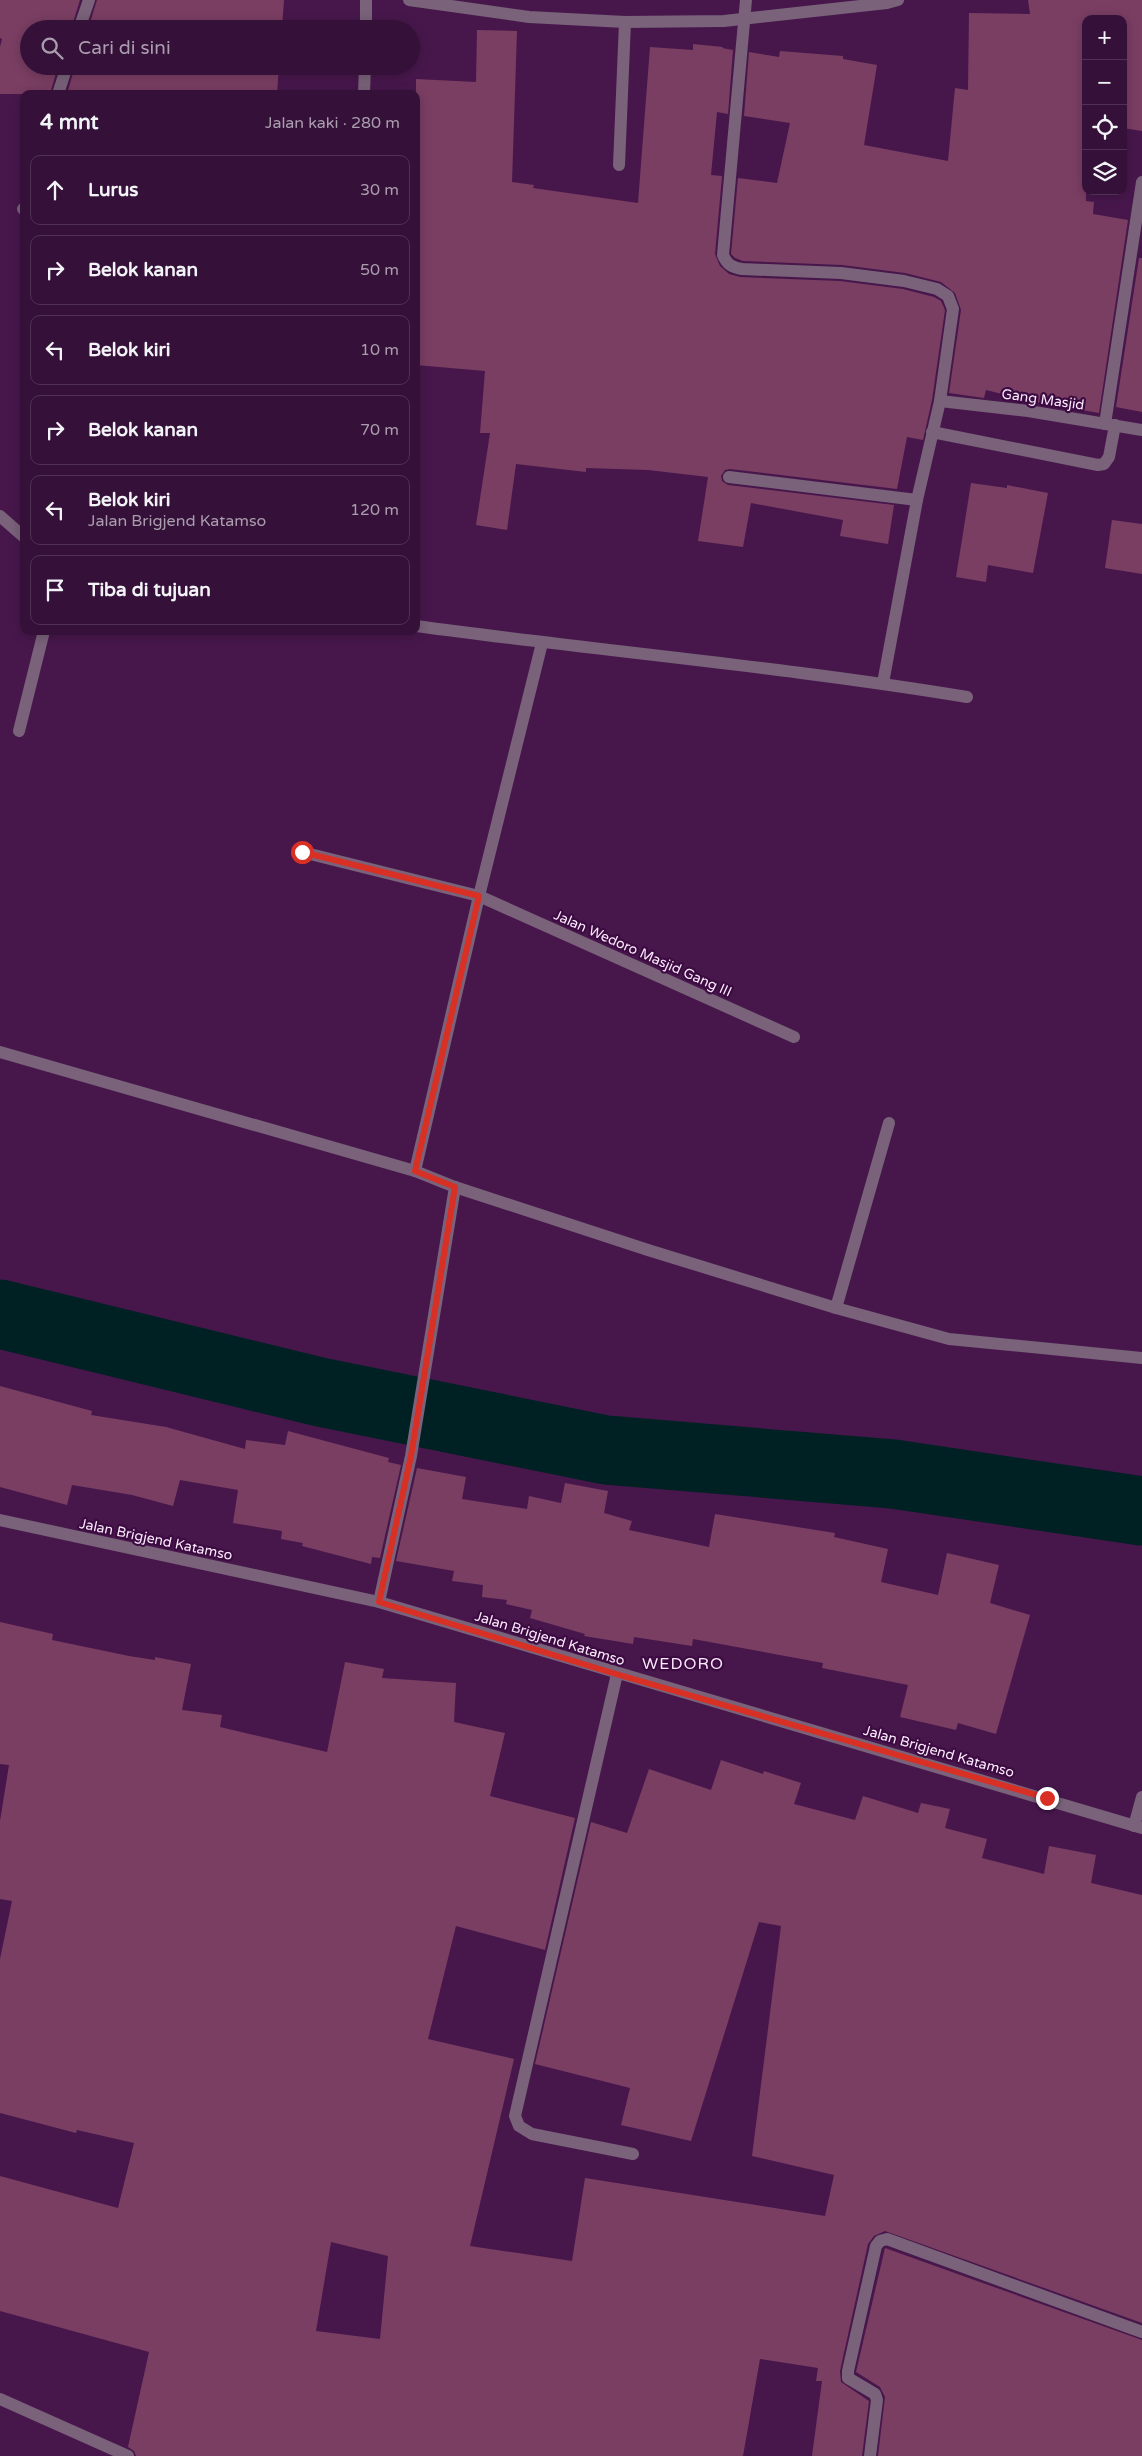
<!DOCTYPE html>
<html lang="id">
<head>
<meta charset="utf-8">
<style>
  body { margin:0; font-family:"Varela Round",sans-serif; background:#401f44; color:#f1f3f6 }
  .controls { position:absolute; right:15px; top:15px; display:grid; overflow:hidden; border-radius:10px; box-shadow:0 2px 12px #0003 }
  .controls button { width:45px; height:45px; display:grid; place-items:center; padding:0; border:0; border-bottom:1px solid #4f3153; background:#351139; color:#f1f3f6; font:25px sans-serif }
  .stop { position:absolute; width:15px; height:15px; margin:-11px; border:4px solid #d93025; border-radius:50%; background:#fff }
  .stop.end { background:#d93025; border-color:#fff; box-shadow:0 1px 5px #0008 }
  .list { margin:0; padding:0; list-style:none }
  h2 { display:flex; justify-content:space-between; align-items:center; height:65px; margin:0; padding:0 20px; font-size:21px }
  h2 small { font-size:16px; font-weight:400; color:#aa9dae }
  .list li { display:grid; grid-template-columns:32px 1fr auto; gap:15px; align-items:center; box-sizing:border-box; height:70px; margin:0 10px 10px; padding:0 10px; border:1px solid #4f3153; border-radius:10px }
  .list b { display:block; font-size:19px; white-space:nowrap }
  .list p { margin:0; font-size:16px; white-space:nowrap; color:#aa9dae }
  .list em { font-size:16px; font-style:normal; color:#aa9dae }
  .icon { flex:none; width:28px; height:28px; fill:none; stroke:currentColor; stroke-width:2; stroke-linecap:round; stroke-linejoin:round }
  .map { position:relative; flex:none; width:1142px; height:2456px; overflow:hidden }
  .search { position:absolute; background:#351139; box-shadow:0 2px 12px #0003; left:20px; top:20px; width:400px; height:55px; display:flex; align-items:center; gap:12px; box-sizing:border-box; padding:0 18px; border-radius:28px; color:#aa9dae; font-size:19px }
  .panel { position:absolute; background:#351139; box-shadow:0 2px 12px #0003; left:20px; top:90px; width:400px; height:545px; border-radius:10px }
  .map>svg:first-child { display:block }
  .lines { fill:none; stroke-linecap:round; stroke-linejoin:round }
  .river { stroke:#002124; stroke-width:69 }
  .building { fill:#7a3e63; fill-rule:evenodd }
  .service { stroke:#79627a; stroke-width:12 }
  .minor { stroke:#79627a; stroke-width:12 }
  .tertiary { stroke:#79627a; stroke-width:12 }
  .route { stroke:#d93025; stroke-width:6 }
  .labels { text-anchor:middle; stroke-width:4.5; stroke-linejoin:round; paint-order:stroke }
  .street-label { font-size:14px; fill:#fceafd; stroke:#3c0b41 }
  .quarter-label { font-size:16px; letter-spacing:1px; fill:#fceafd; stroke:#3c0b41 }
</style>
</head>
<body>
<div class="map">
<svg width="1142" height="2456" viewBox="0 0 1142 2456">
  <rect width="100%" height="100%" fill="#47174c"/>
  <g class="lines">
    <!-- river -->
    <polyline class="river" points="0,1314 320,1392 606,1450 893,1474 1142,1511"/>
  </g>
  <!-- building -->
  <g class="building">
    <polygon points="0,0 80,0 71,29 29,29 29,66 58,66 50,94 0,94 0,47 2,39 0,38"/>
    <polygon points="97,0 284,0 282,29 88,29"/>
    <polygon points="1028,0 1142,0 1142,131 1123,128 1123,19 1086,19 1086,201 1094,202 1093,214 1128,220 1099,413 1030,401 986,390 984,398 949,393 961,310 955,293 941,282 905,273 842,265 743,261 735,258 731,254 738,178 777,183 790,123 744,116 749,52 779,57 780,51 843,56 843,59 877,65 864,145 948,161 955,88 968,90 969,13 1030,14"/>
    <polygon points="477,30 517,31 512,182 534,185 533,188 638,203 650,47 693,50 693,44 723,47 722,48 733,50 728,114 717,112 711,175 722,176 715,254 720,266 729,274 740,277 840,281 903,289 934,297 941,301 945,310 932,400 923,440 907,437 897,489 730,469 725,470 721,476 722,481 728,485 894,505 888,544 840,536 843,520 751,503 743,547 698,541 708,477 648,470 586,468 586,472 516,464 507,530 476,525 490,433 480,433 485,371 416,365 416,79 476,82"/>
    <polygon points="75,66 279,66 277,94 67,94"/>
    <polygon points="1139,258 1142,258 1142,412 1116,407"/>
    <polygon points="971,483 1007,488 1007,485 1048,493 1033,573 988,565 986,582 956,577"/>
    <polygon points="1112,520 1142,524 1142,574 1105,568"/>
    <polygon points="0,1386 92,1411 91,1415 166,1427 245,1449 246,1440 285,1445 288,1431 389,1458 388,1462 401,1465 380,1558 372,1557 371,1564 302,1546 303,1543 281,1539 282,1531 233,1523 238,1490 180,1480 173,1506 132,1495 72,1485 67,1505 0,1487"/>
    <polygon points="417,1468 466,1477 462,1499 527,1509 529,1496 561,1503 565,1483 608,1491 604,1513 632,1521 629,1530 709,1547 715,1514 835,1533 834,1537 888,1549 881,1582 938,1595 947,1553 999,1565 990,1603 1030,1615 996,1734 958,1723 956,1730 900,1717 908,1685 822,1668 823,1663 693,1639 692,1646 634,1637 633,1644 584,1636 585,1634 530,1618 532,1610 506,1604 507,1600 482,1597 483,1585 452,1581 454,1571 396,1561"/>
    <path d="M0 1622 53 1634 52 1640 129 1656 155 1660V1657L191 1664 182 1710 222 1715 220 1727 327 1752 345 1662 384 1669 382 1678 456 1683 454 1722 505 1733 490 1796 575 1818 545 1950 456 1926 428 2039 514 2059 470 2246 572 2261 585 2178 825 2216 834 2175 752 2156 781 1926 759 1922 691 2141 621 2125 630 2088 535 2064 591 1822 627 1833 649 1769 711 1790 721 1760 763 1774 764 1771 801 1783 794 1804 855 1820 863 1796 918 1813 921 1803 950 1809 945 1828 987 1839 982 1858 1044 1874 1049 1846 1096 1855 1091 1883 1142 1895V2323L885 2231 874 2236 868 2244 840 2371 841 2382 869 2401 862 2456H812L822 2381H816L818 2368 760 2359 743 2456H136L134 2451 128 2447 149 2352 0 2311V2176L118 2208 134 2143 77 2130 76 2133 0 2113V1959L12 1901 0 1899V1821L9 1765 0 1764ZM331 2242 388 2256 380 2339 316 2331Z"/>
    <polygon points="885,2248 1142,2340 1142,2456 878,2456 885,2397 880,2387 856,2372"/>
  </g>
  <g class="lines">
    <!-- service -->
    <g class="service">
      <polyline points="932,432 1098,465 1104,464 1109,457 1115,425"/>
      <polyline points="836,1308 889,1123"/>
      <polyline points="617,1674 515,2116 519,2126 532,2134 633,2154"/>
      <polyline points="1134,1826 1142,1797"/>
    </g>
    <!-- minor -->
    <g class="minor">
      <polyline points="409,0 529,17 625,22 724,21 887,3 898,0"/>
      <path d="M746 0 723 255C727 265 732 267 742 269L841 273 904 281 937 289 948 296 953 309 940 401 917 500 883 683"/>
      <polyline points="79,29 89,0"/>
      <polyline points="366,29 366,0"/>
      <polyline points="58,94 67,66"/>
      <polyline points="364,94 365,66"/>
      <polyline points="619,165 625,22"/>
      <polyline points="23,209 24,208"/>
      <polyline points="940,401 1028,411 1142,430"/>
      <polyline points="1105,424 1142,182"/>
      <polyline points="729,477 917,500"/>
      <polyline points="0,516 24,537"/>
      <path d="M416 626C600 651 785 667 967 697"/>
      <polyline points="19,731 44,631"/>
      <polyline points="302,852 479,896 794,1037"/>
      <polyline points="0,1052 415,1171 455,1187 648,1250 836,1308 949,1339 1142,1358"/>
      <polyline points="415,1171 479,896 542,643"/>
      <polyline points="379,1602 411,1456 455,1187"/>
      <polyline points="0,2399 128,2456"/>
      <polyline points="870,2456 877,2400 875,2394 848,2378 848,2371 876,2246 880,2241 887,2239 1142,2332"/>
    </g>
    <!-- tertiary -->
    <polyline class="tertiary" points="0,1520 379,1602 1142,1828"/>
  </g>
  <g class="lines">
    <!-- route -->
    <polyline class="route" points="302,852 479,896 415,1171 455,1187 411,1456 379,1602 616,1674 1047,1798"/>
  </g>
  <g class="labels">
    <!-- street labels -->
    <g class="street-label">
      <text transform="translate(1043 399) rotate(8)" y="5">Gang Masjid</text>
      <text transform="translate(643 953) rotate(24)" y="5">Jalan Wedoro Masjid Gang III</text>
      <text transform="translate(156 1539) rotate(12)" y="5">Jalan Brigjend Katamso</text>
      <text transform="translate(550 1638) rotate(17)" y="5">Jalan Brigjend Katamso</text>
      <text transform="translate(939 1751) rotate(16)" y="5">Jalan Brigjend Katamso</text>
    </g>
    <!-- quarter labels -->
    <g class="quarter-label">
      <text x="683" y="1669">WEDORO</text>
    </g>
  </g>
</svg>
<div class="controls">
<button>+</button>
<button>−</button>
<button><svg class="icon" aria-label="locate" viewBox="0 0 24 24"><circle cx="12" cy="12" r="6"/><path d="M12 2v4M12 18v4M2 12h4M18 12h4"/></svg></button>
<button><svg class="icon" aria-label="layers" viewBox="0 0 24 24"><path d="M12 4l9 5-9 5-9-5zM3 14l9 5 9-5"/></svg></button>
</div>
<div class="stop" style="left:302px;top:852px"></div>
<div class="stop end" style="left:1047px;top:1798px"></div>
<div class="search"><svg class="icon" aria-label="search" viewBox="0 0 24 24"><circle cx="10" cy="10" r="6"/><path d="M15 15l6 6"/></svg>Cari di sini</div>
<section class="panel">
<h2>4 mnt<small>Jalan kaki · 280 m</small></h2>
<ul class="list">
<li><svg class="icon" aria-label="ahead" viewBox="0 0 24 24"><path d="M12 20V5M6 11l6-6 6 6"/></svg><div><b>Lurus</b></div><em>30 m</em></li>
<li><svg class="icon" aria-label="right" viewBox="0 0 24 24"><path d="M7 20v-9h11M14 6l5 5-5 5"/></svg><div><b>Belok kanan</b></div><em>50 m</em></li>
<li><svg class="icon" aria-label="left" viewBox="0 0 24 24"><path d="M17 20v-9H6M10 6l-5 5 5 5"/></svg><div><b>Belok kiri</b></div><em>10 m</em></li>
<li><svg class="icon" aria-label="right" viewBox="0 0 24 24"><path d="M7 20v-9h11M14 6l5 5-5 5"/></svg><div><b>Belok kanan</b></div><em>70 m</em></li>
<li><svg class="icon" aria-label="left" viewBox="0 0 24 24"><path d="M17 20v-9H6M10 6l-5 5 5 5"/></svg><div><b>Belok kiri</b><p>Jalan Brigjend Katamso</p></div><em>120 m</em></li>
<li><svg class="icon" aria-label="arrive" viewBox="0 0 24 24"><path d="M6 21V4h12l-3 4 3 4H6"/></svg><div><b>Tiba di tujuan</b></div></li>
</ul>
</section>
</div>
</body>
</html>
